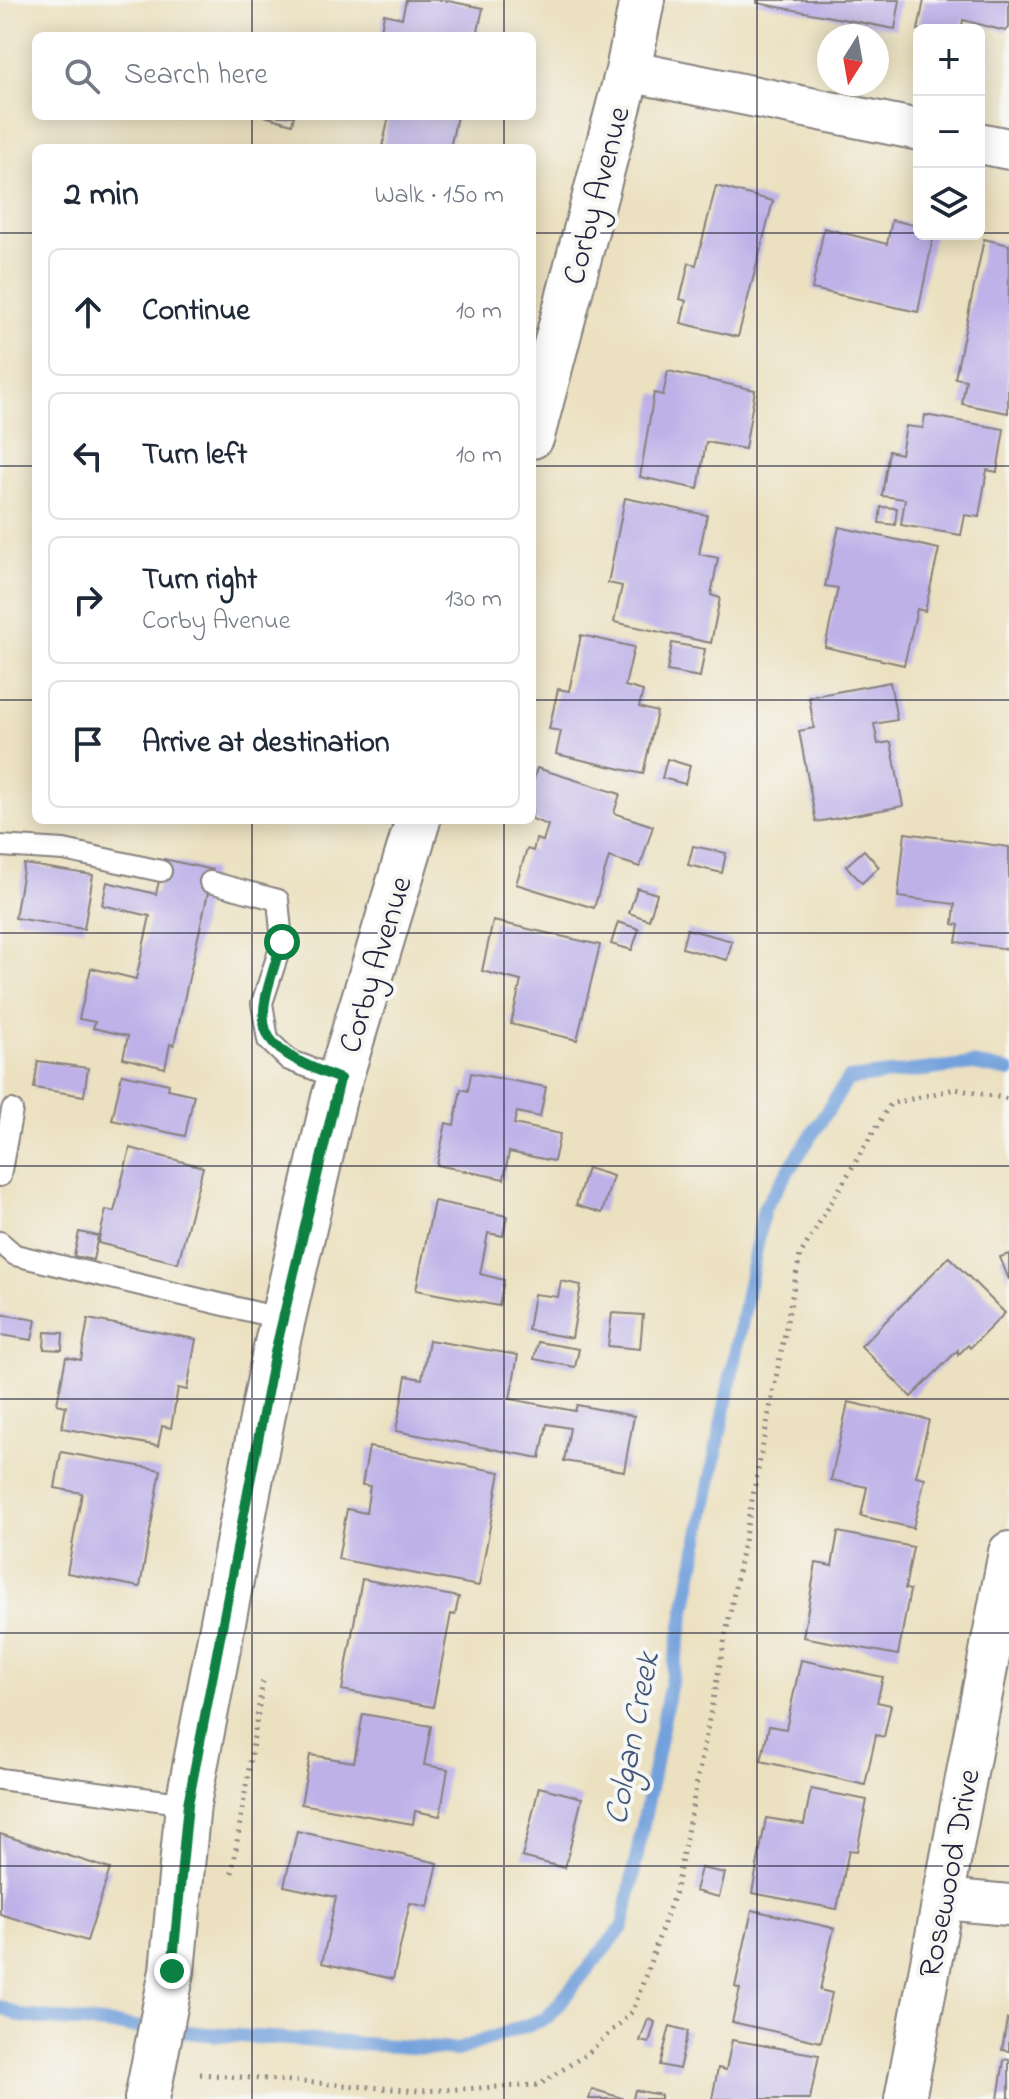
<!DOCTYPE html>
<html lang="en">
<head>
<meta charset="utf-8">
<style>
  body { margin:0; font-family:"Indie Flower",sans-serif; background:#f2f2f3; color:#1f2937 }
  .controls { position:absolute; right:24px; top:24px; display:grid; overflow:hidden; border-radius:12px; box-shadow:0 4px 20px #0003 }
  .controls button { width:72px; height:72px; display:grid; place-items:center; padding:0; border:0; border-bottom:2px solid #e0e1e3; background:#fff; color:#1f2937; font:40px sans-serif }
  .compass { position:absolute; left:817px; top:24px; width:72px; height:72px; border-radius:50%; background:#fff; box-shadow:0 4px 20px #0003; rotate:191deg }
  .stop { position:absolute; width:24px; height:24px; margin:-18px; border:6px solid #0b8043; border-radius:50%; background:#fff }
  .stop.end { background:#0b8043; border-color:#fff; box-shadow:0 2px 8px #0008 }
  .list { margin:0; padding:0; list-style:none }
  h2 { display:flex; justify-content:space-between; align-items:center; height:104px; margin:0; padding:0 32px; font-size:34px }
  h2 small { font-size:26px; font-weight:400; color:#747a83 }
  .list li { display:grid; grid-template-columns:52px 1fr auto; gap:24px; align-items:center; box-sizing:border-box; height:128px; margin:0 16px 16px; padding:0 16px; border:2px solid #e0e1e3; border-radius:12px }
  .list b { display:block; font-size:30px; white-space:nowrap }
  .list p { margin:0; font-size:26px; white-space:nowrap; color:#747a83 }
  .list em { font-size:26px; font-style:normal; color:#747a83 }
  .icon { flex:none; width:44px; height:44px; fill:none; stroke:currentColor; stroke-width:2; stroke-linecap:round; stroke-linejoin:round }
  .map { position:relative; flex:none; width:1009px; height:2099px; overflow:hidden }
  .search { position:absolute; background:#fff; box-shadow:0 4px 20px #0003; left:32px; top:32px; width:504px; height:88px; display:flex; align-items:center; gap:20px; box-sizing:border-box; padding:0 28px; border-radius:12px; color:#747a83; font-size:30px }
  .panel { position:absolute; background:#fff; box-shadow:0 4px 20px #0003; left:32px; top:144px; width:504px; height:680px; border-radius:12px }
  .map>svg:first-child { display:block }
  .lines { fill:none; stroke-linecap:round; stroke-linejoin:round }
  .stream { stroke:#73a1dc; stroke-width:14 }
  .building { fill:#bdb1e8 }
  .lane-casing { stroke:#86817d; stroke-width:24 }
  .street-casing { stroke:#86817d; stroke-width:44 }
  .secondary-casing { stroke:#86817d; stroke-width:48 }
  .path { stroke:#86817d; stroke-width:5; stroke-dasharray:2 6; stroke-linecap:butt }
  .lane { stroke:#fff; stroke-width:20 }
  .street { stroke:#fff; stroke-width:40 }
  .secondary { stroke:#fff; stroke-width:44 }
  .route { stroke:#0b8043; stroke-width:10 }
  .grid { fill:none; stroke:#22223b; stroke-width:2; stroke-opacity:0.55 }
  .labels { text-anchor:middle; stroke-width:8; stroke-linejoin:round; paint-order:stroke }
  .street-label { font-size:32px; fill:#22223b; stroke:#f6f6f2 }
  .water-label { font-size:34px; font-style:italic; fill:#42557b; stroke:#f6f6f2 }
</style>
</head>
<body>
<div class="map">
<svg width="1009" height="2099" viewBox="0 0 1009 2099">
  <rect width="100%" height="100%" fill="#f6f6f2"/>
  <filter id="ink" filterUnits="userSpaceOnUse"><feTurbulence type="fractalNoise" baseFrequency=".0125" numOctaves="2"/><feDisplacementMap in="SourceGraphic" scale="16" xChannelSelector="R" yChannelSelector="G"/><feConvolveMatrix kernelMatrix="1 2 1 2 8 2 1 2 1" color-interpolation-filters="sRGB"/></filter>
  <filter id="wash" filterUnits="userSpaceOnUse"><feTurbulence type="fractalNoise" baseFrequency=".006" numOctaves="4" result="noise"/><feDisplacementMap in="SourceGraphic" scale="32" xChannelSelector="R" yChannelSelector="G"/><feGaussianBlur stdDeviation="1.8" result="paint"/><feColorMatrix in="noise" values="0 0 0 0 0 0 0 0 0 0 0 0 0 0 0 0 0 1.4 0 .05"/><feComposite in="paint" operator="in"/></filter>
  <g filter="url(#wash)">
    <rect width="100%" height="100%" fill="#ebe0bf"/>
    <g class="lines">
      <!-- stream -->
      <polyline class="stream" points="0,2007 21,2016 207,2034 457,2050 547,2018 623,1926 764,1208 848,1079 973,1064 1009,1071"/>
    </g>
    <g id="blocks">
      <!-- building -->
      <g class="building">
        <polygon points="406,0 443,0 483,8 477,36 380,36 384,14 402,18"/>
        <polygon points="757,0 900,0 895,29 757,3"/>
        <polygon points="924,0 1009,0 1009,28 1005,31 963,20 961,30 918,30"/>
        <polygon points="264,116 294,116 292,124"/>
        <polygon points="389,116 457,116 450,148 382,148"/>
        <polygon points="716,186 773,201 738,337 681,323 686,301 680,299 689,263 696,265"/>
        <polygon points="892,220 919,226 919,234 934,234 918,312 812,289 824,228 887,244"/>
        <polygon points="984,239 1009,245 1008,413 962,404 966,380 955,378"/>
        <polygon points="668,371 755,390 745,449 706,442 698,489 640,477 654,393 663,395"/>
        <polygon points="925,415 1004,429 997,472 987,470 979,517 965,515 961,535 901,525 905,499 882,496 889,451 901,454 906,426 923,428"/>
        <polygon points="625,498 707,515 699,554 718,558 711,595 720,598 711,643 614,622 622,586 608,583"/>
        <polygon points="881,507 897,508 895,525 879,523"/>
        <polygon points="839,527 939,549 925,611 917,609 904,665 825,647 838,588 825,586"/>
        <polygon points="581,635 634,647 625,686 643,691 639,707 657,712 643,774 556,754 561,731 549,729 558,689 569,691"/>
        <polygon points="672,643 705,649 700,677 667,671"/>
        <polygon points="890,682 897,720 874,724 878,744 891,742 903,806 816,822 799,731 814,728 809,697"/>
        <polygon points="667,759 690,766 685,784 662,778"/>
        <polygon points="537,768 620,794 614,813 653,826 640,867 609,857 594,908 516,884 527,849 533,851 536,839 543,841 548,825 532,819 532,786"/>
        <polygon points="905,833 1009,847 1009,949 956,942 959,925 953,924 955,904 898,897"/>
        <polygon points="693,846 726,853 722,873 688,865"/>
        <polygon points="864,850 879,867 862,883 846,866"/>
        <polygon points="164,859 213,870 174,1045 170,1044 165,1068 123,1058 128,1036 93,1028 95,1022 79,1019 91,968 136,979 150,916 102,905 107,882 156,894"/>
        <polygon points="24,864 93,875 84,929 15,918"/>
        <polygon points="637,888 657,894 649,920 629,913"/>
        <polygon points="493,921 600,945 577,1040 511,1024 521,981 482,971"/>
        <polygon points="618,922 639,929 632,950 611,944"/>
        <polygon points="687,929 732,941 727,960 682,948"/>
        <polygon points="38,1061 88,1068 84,1096 34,1088"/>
        <polygon points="471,1073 546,1087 540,1117 517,1112 514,1124 560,1134 554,1161 509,1152 504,1179 437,1165 446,1123 454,1125 461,1089 468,1091"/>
        <polygon points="122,1074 169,1084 168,1089 194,1095 185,1136 112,1120"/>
        <polygon points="130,1148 203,1167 178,1263 98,1243 106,1210 114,1212"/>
        <polygon points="587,1168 613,1176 602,1213 576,1205"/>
        <polygon points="434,1201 507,1216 503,1236 488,1233 480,1274 504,1280 499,1306 416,1290"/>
        <polygon points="79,1232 98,1236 93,1260 74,1256"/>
        <polygon points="1009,1254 1009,1280 1000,1257"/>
        <polygon points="949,1257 1005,1313 970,1348 968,1345 958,1355 958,1350 911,1397 861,1346"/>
        <polygon points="561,1281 581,1285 572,1338 528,1330 534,1294 558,1297"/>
        <polygon points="612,1313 643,1315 640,1349 608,1346"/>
        <polygon points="0,1314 36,1320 32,1340 0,1335"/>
        <polygon points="88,1319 196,1339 187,1390 178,1388 171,1428 162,1426 158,1446 62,1428 66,1406 57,1404 66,1357 81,1360"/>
        <polygon points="45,1332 63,1333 62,1350 44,1349"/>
        <polygon points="429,1340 518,1355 510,1399 575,1411 577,1405 634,1416 624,1471 564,1461 570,1428 547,1424 540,1458 396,1431 406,1376 422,1379"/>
        <polygon points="538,1342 579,1349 575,1367 534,1359"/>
        <polygon points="848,1402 929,1420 916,1476 925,1478 913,1528 861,1516 867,1487 831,1480"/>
        <polygon points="369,1447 500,1472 479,1586 338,1559 347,1509 366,1513 370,1486 362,1485"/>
        <polygon points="61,1452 161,1470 140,1587 67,1573 82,1493 55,1488"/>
        <polygon points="838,1532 913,1547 905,1589 910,1590 898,1655 803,1637 816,1563 832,1566"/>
        <polygon points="362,1579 459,1597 455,1615 451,1614 433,1707 342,1690"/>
        <polygon points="801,1660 883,1677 877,1702 891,1705 884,1737 876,1735 865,1785 761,1761 769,1726 786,1729"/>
        <polygon points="363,1714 431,1726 424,1765 448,1769 440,1816 415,1811 413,1824 301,1804 310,1755 354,1762"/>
        <polygon points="539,1787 582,1798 565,1868 522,1857"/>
        <polygon points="811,1789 867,1800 857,1851 849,1850 837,1909 752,1893 766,1818 804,1824"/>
        <polygon points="297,1831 438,1863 428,1907 410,1903 393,1979 322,1963 336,1897 284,1886"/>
        <polygon points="0,1834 110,1869 87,1941 0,1914"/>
        <polygon points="701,1868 725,1873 719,1897 695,1891"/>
        <polygon points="752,1910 834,1928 820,1990 832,1993 821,2042 732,2022 740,1989 735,1987"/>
        <polygon points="648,2019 655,2022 649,2043 640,2041"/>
        <polygon points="1007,2019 1009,2019 1009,2051 1002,2050"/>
        <polygon points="670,2026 688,2031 679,2069 660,2065"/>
        <polygon points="732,2040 819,2055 810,2099 712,2099 718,2068 726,2070"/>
        <polygon points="1009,2059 1009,2099 998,2099 1004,2060"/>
        <polygon points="592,2089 622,2098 622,2099 589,2099"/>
        <polygon points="635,2090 661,2095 661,2099 633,2099"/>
      </g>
    </g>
  </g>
  <g filter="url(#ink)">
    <use href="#blocks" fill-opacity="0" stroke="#86817d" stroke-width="2"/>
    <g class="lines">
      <defs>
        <g id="lane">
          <polyline points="0,846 64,850 161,871"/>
          <polyline points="210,882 278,900 282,942 262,1003 268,1040 289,1060 340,1079"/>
          <polyline points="0,1176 12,1110"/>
          <polyline points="0,1242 15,1255 283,1319"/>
          <polyline points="0,1779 188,1804"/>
        </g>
        <g id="street">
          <polyline points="628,71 919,130"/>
          <polyline points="979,143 1009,149"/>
          <polyline points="943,1899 1009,1905"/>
          <polyline points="905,2099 1009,1552"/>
        </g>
        <g id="secondary">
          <polyline points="532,436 628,71 642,0"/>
          <polyline points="147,2099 172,1971 188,1804 274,1357 334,1098 418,820"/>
        </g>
      </defs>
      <!-- lane casing -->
      <use href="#lane" class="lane-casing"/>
      <!-- street casing -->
      <use href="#street" class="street-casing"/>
      <!-- secondary casing -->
      <use href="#secondary" class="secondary-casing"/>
      <!-- path -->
      <g class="path">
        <polyline points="232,1873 263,1681"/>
        <polyline points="200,2074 420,2091 539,2085 588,2053 633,2011 676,1889 800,1255 890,1104 955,1089 1009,1099"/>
      </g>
      <!-- lane -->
      <use href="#lane" class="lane"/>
      <!-- street -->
      <use href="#street" class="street"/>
      <!-- secondary -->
      <use href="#secondary" class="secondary"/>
    </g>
  </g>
  <g class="lines" filter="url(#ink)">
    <!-- route -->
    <path class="route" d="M172 1971 188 1804 274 1357 340 1079C249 1044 253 1031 282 942"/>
  </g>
  <!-- grid -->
  <path class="grid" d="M252 0V36M504 0V36M757 0V2099M252 116V148M504 116V148M0 233H36M532 233H919M979 233H1009M0 466H36M532 466H1009M0 700H36M532 700H1009M252 820V2099M504 820V2099M0 933H1009M0 1166H1009M0 1399H1009M0 1633H1009M0 1866H1009"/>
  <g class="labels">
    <!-- street labels -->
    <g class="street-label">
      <text transform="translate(595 195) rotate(-75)" y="11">Corby Avenue</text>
      <text transform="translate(374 964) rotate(-73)" y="11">Corby Avenue</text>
      <text transform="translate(948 1873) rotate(-79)" y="11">Rosewood Drive</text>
    </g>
    <!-- water labels -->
    <g class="water-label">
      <text transform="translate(630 1738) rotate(-79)" y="12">Colgan Creek</text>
    </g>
  </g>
</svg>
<div class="controls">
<button>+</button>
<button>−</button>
<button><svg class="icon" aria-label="layers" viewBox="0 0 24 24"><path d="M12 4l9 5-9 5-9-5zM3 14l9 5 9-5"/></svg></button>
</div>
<svg class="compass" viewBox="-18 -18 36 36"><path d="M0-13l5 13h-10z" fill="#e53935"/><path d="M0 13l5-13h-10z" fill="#747a83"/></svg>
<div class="stop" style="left:282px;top:942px"></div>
<div class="stop end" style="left:172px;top:1971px"></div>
<div class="search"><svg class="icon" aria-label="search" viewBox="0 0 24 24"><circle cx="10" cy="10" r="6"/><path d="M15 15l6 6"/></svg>Search here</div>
<section class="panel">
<h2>2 min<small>Walk · 150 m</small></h2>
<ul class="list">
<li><svg class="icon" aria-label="ahead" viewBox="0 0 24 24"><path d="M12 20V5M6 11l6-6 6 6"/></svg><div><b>Continue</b></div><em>10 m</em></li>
<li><svg class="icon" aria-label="left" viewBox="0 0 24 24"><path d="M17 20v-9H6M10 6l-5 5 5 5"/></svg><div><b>Turn left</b></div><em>10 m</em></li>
<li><svg class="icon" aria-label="right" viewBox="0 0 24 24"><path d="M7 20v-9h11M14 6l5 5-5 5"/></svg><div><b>Turn right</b><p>Corby Avenue</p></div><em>130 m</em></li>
<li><svg class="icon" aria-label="arrive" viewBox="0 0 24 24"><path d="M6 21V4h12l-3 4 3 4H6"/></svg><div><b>Arrive at destination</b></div></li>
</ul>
</section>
</div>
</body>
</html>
